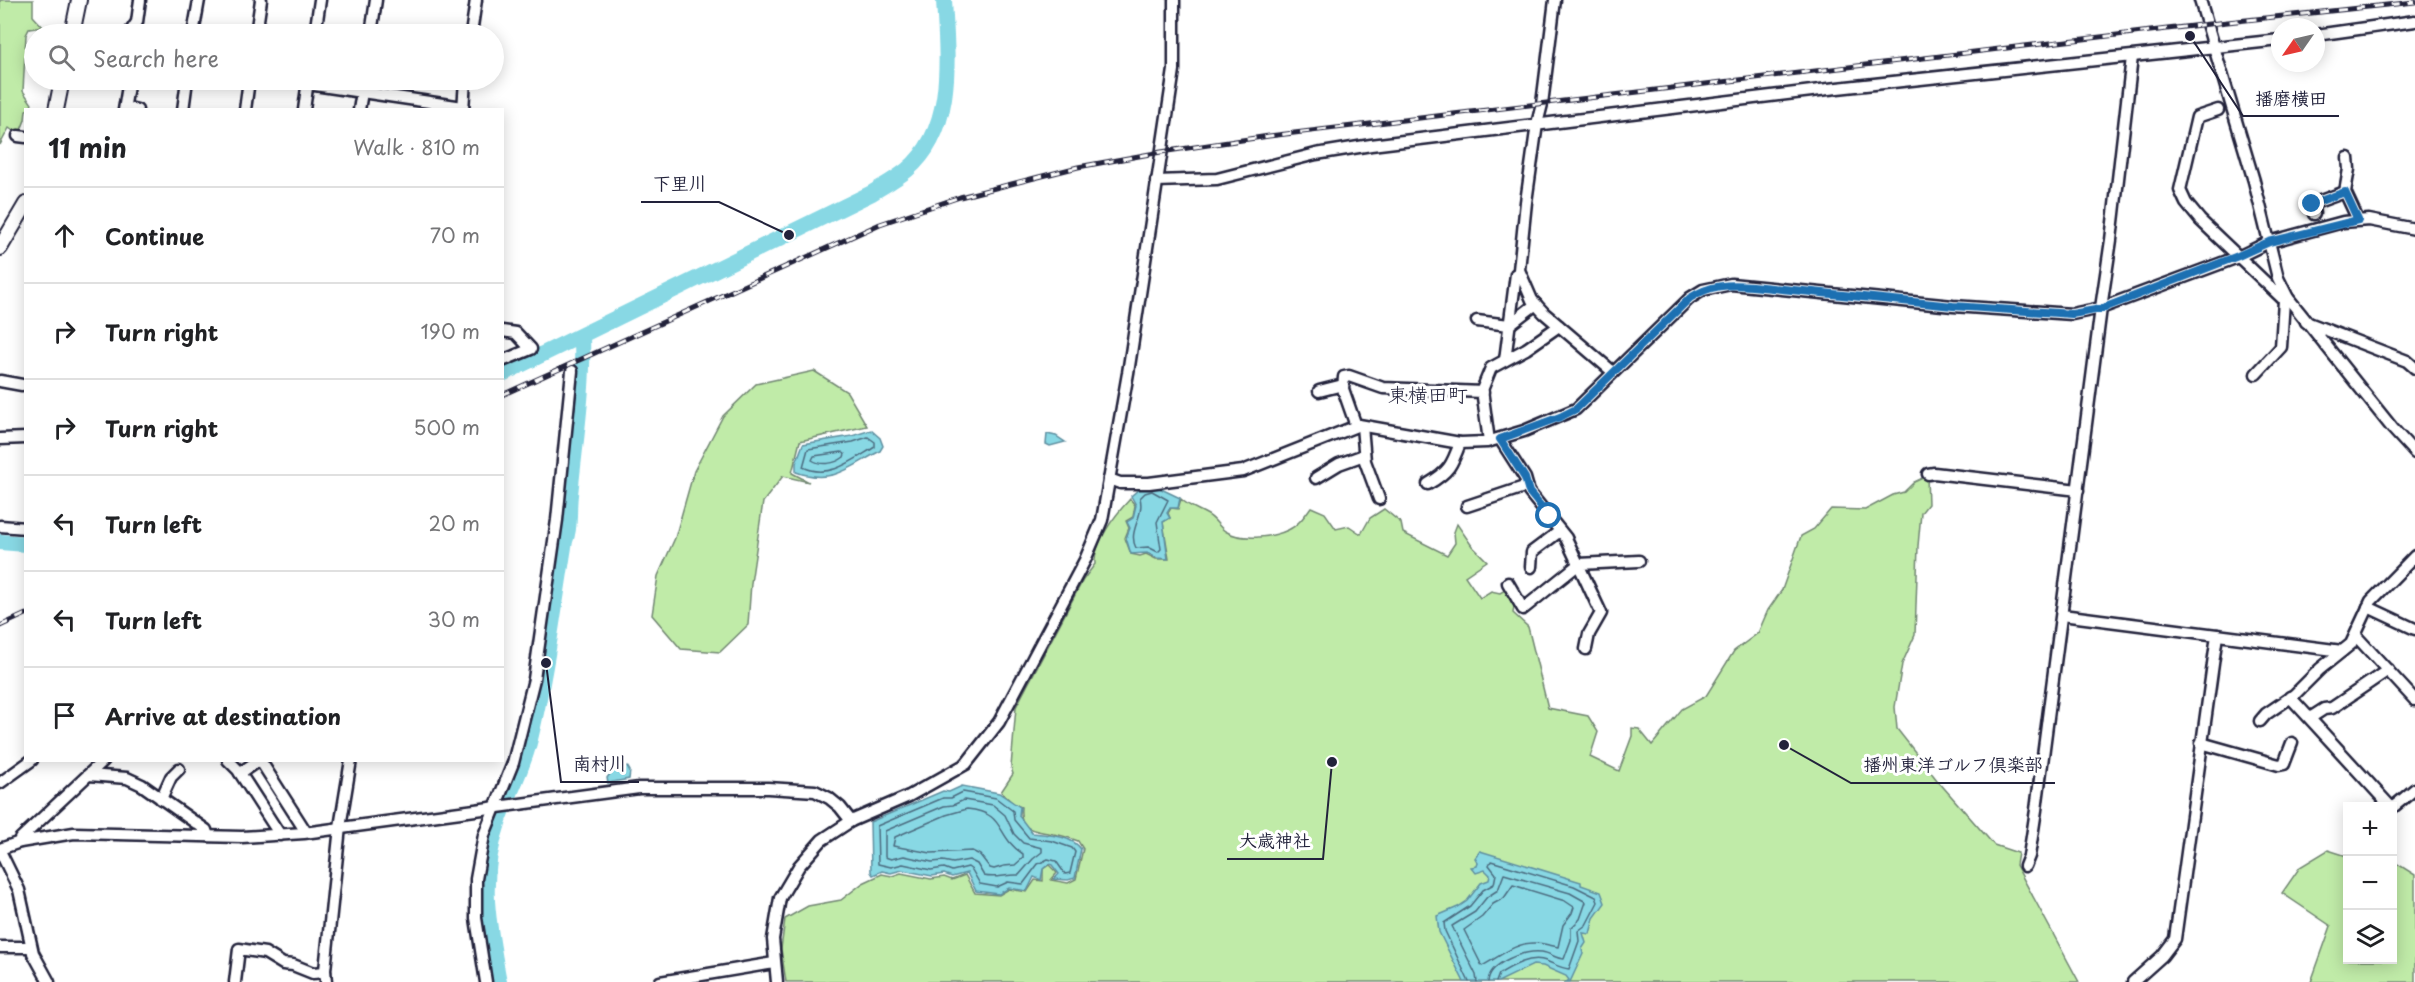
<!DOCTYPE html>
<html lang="en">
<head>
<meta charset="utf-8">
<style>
  body { margin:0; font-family:"Playpen Sans","Klee One",sans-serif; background:#f2f2f2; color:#202124 }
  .controls { position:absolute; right:18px; bottom:18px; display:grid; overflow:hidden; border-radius:0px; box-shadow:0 3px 15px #0003 }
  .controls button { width:54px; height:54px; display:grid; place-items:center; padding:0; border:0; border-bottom:2px solid #e0e0e0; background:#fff; color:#202124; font:30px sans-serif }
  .compass { position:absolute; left:2271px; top:18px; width:54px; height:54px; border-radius:50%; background:#fff; box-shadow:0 3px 15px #0003; rotate:236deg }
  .stop { position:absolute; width:18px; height:18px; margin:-14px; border:4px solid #1f6fb2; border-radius:50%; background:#fff }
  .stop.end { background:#1f6fb2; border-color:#fff; box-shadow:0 2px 6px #0008 }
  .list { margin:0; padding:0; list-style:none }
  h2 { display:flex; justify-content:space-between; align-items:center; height:78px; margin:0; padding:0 24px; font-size:26px }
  h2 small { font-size:20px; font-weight:400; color:#757577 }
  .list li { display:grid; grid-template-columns:39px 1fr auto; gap:18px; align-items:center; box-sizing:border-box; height:96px; padding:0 24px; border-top:2px solid #e0e0e0 }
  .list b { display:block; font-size:22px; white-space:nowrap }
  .list em { font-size:20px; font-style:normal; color:#757577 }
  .icon { flex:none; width:33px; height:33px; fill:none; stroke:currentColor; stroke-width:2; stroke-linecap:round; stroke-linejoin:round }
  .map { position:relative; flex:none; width:2415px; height:982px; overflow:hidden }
  .search { position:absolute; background:#fff; box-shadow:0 3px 15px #0003; left:24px; top:24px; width:480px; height:66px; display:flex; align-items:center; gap:15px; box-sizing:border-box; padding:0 21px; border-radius:33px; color:#757577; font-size:22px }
  .panel { position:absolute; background:#fff; box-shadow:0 3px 15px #0003; left:24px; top:108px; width:480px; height:654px; border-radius:0px }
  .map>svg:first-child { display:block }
  .green { fill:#c0eba8; stroke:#718672; stroke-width:1.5 }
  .water { fill:#88d8e4; stroke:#5f8fa0; stroke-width:1.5 }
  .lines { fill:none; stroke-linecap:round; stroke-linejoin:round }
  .shore { stroke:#4b6b7f; stroke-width:1.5 }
  .river { stroke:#88d8e4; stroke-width:16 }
  .minor-casing { stroke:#22223b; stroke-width:15 }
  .major-casing { stroke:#22223b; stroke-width:18 }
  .minor { stroke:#fff; stroke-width:10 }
  .major { stroke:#fff; stroke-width:14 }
  .rail-casing { stroke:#22223b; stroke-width:5 }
  .rail { stroke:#fff; stroke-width:3; stroke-dasharray:9; stroke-linecap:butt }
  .route { stroke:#1f6fb2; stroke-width:8 }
  .labels { text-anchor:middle; stroke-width:6; stroke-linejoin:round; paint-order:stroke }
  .quarter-label { font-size:20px; fill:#22223b; stroke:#fff }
  .leader { fill:none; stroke:#22223b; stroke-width:2 }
  .callout-dot { fill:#22223b; stroke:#fff; stroke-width:2 }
  .callout-label { font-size:18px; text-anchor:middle; font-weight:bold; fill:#22223b; stroke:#fff; stroke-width:6; stroke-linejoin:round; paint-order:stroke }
</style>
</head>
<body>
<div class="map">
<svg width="2415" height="982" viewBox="0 0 2415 982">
  <rect width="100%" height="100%" fill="#fff"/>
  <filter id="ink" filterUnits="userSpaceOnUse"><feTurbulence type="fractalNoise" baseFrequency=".0167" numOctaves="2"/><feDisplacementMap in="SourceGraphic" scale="12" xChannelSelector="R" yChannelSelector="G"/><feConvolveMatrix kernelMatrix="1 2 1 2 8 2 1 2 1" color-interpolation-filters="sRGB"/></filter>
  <g filter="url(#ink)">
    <!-- green -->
    <g class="green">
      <polygon points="0,0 33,0 33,16 43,27 29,29 26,35 23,91 32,104 30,109 26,110 25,120 19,135 9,128 0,145"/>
      <polygon points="814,371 847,392 867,426 800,441 792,473 809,482 783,476 763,502 751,583 748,625 720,652 681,649 652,615 658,576 675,538 694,471 723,416 756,384"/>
      <path d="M1927 476 1928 504 1921 513 1918 546 1915 635 1902 664 1895 707 1897 729 1937 780 1994 845 2018 853 2016 865 2079 982H786L781 949 785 919 808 906 841 900 863 883 882 874 892 876 901 873 931 879 944 877 952 880 965 875 975 893 999 895 1009 889 1027 892 1035 880 1043 881V869L1049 865 1057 873 1051 880 1068 883 1076 879 1083 849 1078 841C1070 838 1062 835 1053 834 1034 830 1019 832 1021 807L1014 804 1001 792 1013 774 1011 767 1016 707 1083 580 1095 564C1093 543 1116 514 1130 499L1135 505 1133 517 1126 521 1129 528 1125 538 1131 554 1140 556 1146 554 1156 559H1169L1163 522 1170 518 1168 513 1171 508 1178 509 1181 499C1189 507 1198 509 1208 515 1215 519 1219 527 1225 531 1241 541 1271 538 1288 530 1298 526 1305 515 1311 507L1325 513 1336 529 1349 526 1361 534 1370 518 1384 509 1401 523 1403 533 1447 555 1455 543 1454 532 1457 524 1472 546 1487 561 1465 576 1480 598 1491 591 1500 593 1507 589 1515 602 1513 613 1528 627 1548 708 1588 716 1598 732 1590 757 1619 771 1632 736V728L1639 729 1652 745 1682 709 1706 696 1734 651 1758 633 1768 610 1782 590 1801 536 1814 529 1831 509 1865 510 1893 495 1904 492 1914 482Z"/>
      <polygon points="2328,850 2347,856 2348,960 2392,960 2393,861 2415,875 2415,982 2311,982 2331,926 2282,893 2300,867"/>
    </g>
    <!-- water -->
    <g class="water">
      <path d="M871 430 880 438 883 446 880 451C850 467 833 485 796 472V463L803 444 852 436Z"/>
      <polygon points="1047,434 1056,436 1065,442 1050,446 1046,444"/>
      <polygon points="1144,485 1153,485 1180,498 1178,508 1170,508 1167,513 1170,518 1163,522 1168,559 1157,558 1147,553 1131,554 1126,538 1130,528 1127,522 1133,518 1136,505 1131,496"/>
      <polygon points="627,766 630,771 629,779 608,783 607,778 614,768"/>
      <path d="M962 786 999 793 1020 807 1019 816 1032 833C1049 835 1071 835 1081 849L1075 878 1068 880 1054 879 1059 874 1052 865 1049 864 1043 869 1041 880 1034 877 1027 891 1009 888 999 894 976 891 967 873 952 877 944 874 932 876 902 870 891 873 882 871 873 875 871 872 870 822 943 791 949 792Z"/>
      <polygon points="1480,851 1581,882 1581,885 1601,892 1605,903 1594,918 1590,934 1583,933 1586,943 1582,949 1583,954 1570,982 1566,982 1569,980 1566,976 1543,966 1533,965 1498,982 1464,982 1439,932 1437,916 1458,907 1467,901 1481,883 1489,880 1490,875 1485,870 1476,873 1471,867 1477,866 1478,863 1475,858"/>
    </g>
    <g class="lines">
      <!-- shore -->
      <g class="shore">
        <path d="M868 437 875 442V447C853 460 829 480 803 467L808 449 853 442Z"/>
        <path d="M842 452 845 454 844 457C835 464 821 466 812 460L814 456Z"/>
        <path d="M1152 491 1168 500 1157 522 1161 549 1158 552 1148 547 1136 548C1127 531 1145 516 1140 498L1145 493Z"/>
        <polygon points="963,792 996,798 1013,811 1014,820 1029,838 1052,841 1072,848 1075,852 1070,873 1065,874 1056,861 1048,859 1038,864 1023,884 1008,882 997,887 980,884 972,870 968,867 952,871 944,868 931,870 903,864 891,867 878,864 877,826 943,798 951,798"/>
        <path d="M964 800 993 805 1005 815 1014 834 1023 843 1042 848V852L1033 859 1019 875C1006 874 997 879 984 876L977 864 969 860 953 863 943 861 932 862 904 856 891 859 885 857V831L944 806 953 805Z"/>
        <path d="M967 809C1007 813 994 835 1023 854V858L1015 865 1004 866 994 869 990 868 980 855 972 851 931 853 893 846 895 837 946 815Z"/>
        <path d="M1513 885 1565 901 1574 907 1572 913 1563 925 1558 947C1551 946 1543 943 1535 943 1515 942 1498 958 1482 966L1464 930 1482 917 1493 904 1504 898Z"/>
        <path d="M1469 982 1445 931 1444 923 1470 906 1483 890 1494 884 1496 874 1489 865 1491 861 1574 886 1596 897 1598 902 1586 925 1578 931 1579 941 1569 969C1560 968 1554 964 1546 961 1531 955 1512 966 1499 974L1496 982"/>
        <path d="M1477 982 1476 975 1452 926 1475 912 1487 897 1498 890 1504 874 1570 893 1586 902 1580 919 1571 928V940L1564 959C1556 959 1550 953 1542 952 1525 950 1489 962 1488 982"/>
      </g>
      <!-- river -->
      <g class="river">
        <path d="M502 374 872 193C883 186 896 179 907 170 956 129 947 56 944 0"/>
        <polyline points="0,542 26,544"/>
        <path d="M499 982C488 921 478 881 499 820 509 793 523 768 530 739 546 674 554 607 565 541 571 526 568 511 570 495 575 442 584 389 582 336"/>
      </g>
      <defs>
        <g id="minor">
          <polyline points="1555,0 1542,104 1537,124 1526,202 1519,270 1532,300 1544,313 1613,372"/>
          <polyline points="2200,0 2254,181 2278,278 2288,298 2393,429 2415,453"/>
          <polyline points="129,34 137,22 140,0"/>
          <polyline points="172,34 181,34"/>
          <polyline points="193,34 199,0"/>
          <polyline points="256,34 261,0"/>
          <polyline points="315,34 320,0"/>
          <polyline points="371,34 376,0"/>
          <polyline points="471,34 476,0"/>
          <polyline points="2316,35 2415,21"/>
          <polyline points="308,84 463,107"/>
          <polyline points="125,107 137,110"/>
          <polyline points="124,110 129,80"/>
          <polyline points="183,110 187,80"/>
          <polyline points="245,110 249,80"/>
          <polyline points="304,110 308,80"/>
          <polyline points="359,110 364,80"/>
          <polyline points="463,110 465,80"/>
          <polyline points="2218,110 2197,117 2180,190 2186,203 2200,220 2284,300"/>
          <polyline points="18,136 26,137"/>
          <polyline points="2348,158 2349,169 2345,192 2358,220"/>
          <polyline points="1156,181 1217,179 1316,154 1371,145 1828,89 2280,40"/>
          <polyline points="2314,214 2312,204 2345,192"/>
          <polyline points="1477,321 1509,325 1536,304"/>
          <polyline points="2306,322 2407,361 2415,368"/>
          <polyline points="502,331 516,333 531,349 502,361"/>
          <polyline points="1505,360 1516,274 1519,273"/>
          <polyline points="2256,374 2281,347 2284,300 2288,298"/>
          <polyline points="0,381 22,385"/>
          <polyline points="1319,391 1343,385"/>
          <polyline points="1356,426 1343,389 1344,377 1349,376 1383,388 1483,392"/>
          <polyline points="1362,426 1365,461 1379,499"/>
          <polyline points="0,439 26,438"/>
          <polyline points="1500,439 1525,478 1529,492 1566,538 1601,613 1589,634 1586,649"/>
          <polyline points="1489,441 1482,390 1491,368 1526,349 1559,326"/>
          <polyline points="1928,474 1934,473 2078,490"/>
          <polyline points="1316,478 1339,464 1364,455"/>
          <polyline points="1109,479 1120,483 1149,483 1243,471 1359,425 1460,443 1487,442 1524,431 1576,409 1690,298 1703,290 1731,284 1953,306 2072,314 2101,308 2238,257 2269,242 2343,222 2369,220 2415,229"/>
          <path d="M1428 484C1449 472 1452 465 1460 443"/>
          <polyline points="1467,506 1527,486"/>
          <polyline points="0,526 26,528"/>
          <polyline points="1531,567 1532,552 1560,531"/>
          <polyline points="1508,583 1523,609 1579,564 1639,561"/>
          <polyline points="2368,607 2415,629"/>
          <polyline points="2062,615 2342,651"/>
          <polyline points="2356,636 2415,700"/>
          <polyline points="2290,697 2390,806"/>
          <polyline points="2310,718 2324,709 2332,708 2388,670"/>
          <polyline points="2260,721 2266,714 2294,695 2320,669 2351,644 2371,601 2415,556"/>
          <polyline points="2201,743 2279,765 2284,764 2292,743"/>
          <polyline points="228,760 238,770 280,835"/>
          <polyline points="260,760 306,832"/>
          <polyline points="240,773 259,760"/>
          <polyline points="89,775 127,778 142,785 206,830 208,836"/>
          <polyline points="0,783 32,760"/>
          <polyline points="161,799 171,777 179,769"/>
          <polyline points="2392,808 2415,789"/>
          <polyline points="20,842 20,839 104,760"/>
          <polyline points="0,849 20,842 74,833 242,837 304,833 639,788 768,788 815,791 829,798 840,807 851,821"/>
          <polyline points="0,851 19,890 33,953 49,982"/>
          <polyline points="2025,866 2029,856 2036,810 2101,308 2111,240 2132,57"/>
          <polyline points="0,947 31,947"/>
          <polyline points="235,982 239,949 265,953 283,964 293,965 313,973 325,972"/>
          <polyline points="326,982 325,970 340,827 351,760"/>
          <polyline points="486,982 476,918 476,879 484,835 513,763 534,679 557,520 572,371"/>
          <polyline points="660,982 774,963"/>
          <polyline points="777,982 773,939 780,898 799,866 822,840 851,821 909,796 966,764 999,722 1085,560 1102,520 1128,373 1174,70 1174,0"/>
          <polyline points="2133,982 2162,956 2175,939 2217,635"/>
        </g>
        <g id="major">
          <polyline points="72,34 79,0"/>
          <polyline points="56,110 62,80"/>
          <polyline points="0,248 26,204"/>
        </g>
      </defs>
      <!-- minor casing -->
      <use href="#minor" class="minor-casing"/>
      <!-- major casing -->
      <use href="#major" class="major-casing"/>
      <!-- minor -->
      <use href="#minor" class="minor"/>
      <!-- major -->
      <use href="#major" class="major"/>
      <defs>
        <g id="rail">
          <polyline points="502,395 880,224 960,197 1078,167 1161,152 1269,136 2209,24 2415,2"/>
          <polyline points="0,626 26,614"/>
        </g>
      </defs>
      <!-- rail casing -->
      <use href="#rail" class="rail-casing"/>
      <!-- rail -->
      <use href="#rail" class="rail"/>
    </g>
  </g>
  <g class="lines" filter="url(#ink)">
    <!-- route -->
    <path class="route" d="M1549 516 1529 492 1525 478 1500 439 1560 417 1576 409 1690 298C1710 285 1728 284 1752 286L1953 306 2072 314 2101 309 2238 256 2269 242 2358 220 2345 192 2312 204"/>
  </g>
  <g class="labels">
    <!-- quarter labels -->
    <g class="quarter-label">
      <text x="1428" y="402">東横田町</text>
    </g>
  </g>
  <!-- callouts -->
  <path class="leader" d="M2190 36L2243 116H2339M789 235L719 202H641M546 663L561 782H639M1784 745L1851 783H2055M1332 762L1323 859H1227"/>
  <g class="callout-dot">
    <circle cx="2190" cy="36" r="6"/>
    <circle cx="789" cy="235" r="6"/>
    <circle cx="546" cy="663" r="6"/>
    <circle cx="1784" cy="745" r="6"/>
    <circle cx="1332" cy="762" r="6"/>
  </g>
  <g class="callout-label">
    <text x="2291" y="105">播磨横田</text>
    <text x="680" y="190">下里川</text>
    <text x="600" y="770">南村川</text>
    <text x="1953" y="771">播州東洋ゴルフ倶楽部</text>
    <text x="1275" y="847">大歳神社</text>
  </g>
</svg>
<div class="controls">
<button>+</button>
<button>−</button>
<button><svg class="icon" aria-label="layers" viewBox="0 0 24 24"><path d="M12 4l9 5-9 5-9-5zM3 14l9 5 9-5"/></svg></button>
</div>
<svg class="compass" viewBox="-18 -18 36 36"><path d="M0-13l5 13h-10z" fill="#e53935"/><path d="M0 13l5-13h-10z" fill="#757577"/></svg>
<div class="stop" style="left:1549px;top:516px"></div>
<div class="stop end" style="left:2312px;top:204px"></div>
<div class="search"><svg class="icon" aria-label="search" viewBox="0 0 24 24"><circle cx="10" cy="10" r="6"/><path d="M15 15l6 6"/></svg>Search here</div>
<section class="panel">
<h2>11 min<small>Walk · 810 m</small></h2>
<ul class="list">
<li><svg class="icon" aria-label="ahead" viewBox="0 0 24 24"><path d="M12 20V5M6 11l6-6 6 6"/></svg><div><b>Continue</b></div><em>70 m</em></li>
<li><svg class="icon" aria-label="right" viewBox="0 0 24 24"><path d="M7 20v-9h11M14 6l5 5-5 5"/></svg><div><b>Turn right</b></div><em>190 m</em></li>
<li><svg class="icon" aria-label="right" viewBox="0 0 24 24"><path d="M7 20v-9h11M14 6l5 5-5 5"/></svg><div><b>Turn right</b></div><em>500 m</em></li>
<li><svg class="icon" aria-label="left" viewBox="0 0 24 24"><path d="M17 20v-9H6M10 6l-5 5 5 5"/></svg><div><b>Turn left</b></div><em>20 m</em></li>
<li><svg class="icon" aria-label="left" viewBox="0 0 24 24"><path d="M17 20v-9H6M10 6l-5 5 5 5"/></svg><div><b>Turn left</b></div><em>30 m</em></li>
<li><svg class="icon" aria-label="arrive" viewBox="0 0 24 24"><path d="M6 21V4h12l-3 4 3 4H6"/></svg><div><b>Arrive at destination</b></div></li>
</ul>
</section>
</div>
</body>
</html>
